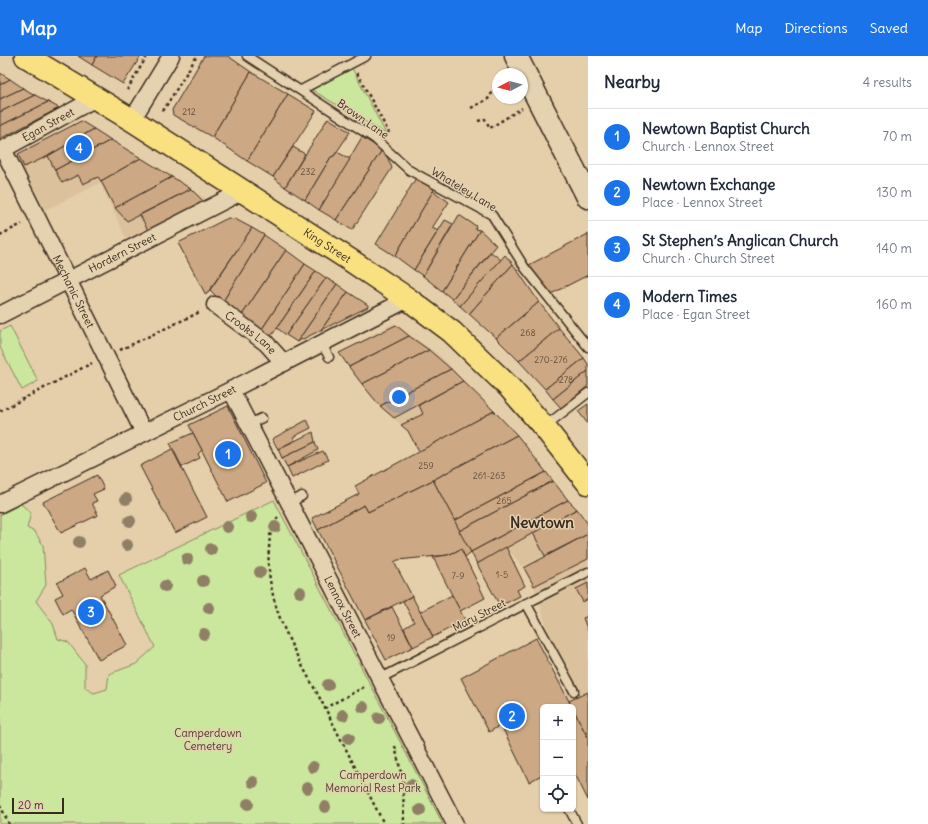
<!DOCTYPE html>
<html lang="en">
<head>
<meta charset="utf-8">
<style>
  body { margin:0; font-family:Delius,sans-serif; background:#f6f6f7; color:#1f2937 }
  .controls { position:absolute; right:12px; bottom:12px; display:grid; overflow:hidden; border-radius:6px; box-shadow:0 1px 3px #0004 }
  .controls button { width:36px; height:36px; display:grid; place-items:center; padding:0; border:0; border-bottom:1px solid #e0e1e3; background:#fff; color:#1f2937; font:20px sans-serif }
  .compass { position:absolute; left:492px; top:12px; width:36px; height:36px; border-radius:50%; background:#fff; box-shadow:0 1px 3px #0004; rotate:263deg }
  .scale { position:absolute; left:12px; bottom:10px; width:52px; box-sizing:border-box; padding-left:4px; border:2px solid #3b2a1e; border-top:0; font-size:11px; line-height:14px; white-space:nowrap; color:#3b2a1e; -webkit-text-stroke:3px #e4d2b0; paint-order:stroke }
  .you { position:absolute; left:399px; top:341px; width:14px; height:14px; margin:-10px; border:3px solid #fff; border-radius:50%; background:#1a73e8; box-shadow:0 0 0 6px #1a73e833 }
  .badge { display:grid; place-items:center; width:26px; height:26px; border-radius:50%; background:#1a73e8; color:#fff; font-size:13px; font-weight:700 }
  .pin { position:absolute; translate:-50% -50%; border:2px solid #fff; box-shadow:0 1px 4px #0006 }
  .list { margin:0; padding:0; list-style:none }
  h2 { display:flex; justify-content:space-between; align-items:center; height:52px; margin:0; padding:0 16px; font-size:17px }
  h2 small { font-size:13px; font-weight:400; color:#747a83 }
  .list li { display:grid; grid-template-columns:26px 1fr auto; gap:12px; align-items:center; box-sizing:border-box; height:56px; padding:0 16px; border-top:1px solid #e0e1e3 }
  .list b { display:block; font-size:15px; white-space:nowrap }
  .list p { margin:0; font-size:13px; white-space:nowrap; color:#747a83 }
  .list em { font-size:13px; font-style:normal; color:#747a83 }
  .icon { flex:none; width:22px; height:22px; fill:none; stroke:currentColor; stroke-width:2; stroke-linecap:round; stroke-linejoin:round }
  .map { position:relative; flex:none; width:588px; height:768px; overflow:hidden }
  header { display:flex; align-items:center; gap:24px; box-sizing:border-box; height:56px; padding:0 20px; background:#1a73e8; color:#fff }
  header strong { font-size:19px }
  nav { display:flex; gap:22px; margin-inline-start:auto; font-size:14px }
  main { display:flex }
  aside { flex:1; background:#fff }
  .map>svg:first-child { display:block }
  .built { fill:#dbc19c }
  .green { fill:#cbe69d; stroke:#83885e }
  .building { fill:#cca984; stroke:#3b2a1e }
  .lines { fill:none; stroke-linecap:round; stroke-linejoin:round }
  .lane-casing { stroke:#3b2a1e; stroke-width:11 }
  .street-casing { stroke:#3b2a1e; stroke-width:19 }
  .secondary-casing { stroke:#3b2a1e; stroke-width:25 }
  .highway-casing { stroke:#3b2a1e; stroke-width:25 }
  .path { stroke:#3b2a1e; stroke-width:2.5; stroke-dasharray:3 3; stroke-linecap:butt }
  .lane { stroke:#e4d2b0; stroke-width:8 }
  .street { stroke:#e4d2b0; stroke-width:16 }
  .secondary { stroke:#e4d2b0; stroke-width:22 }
  .highway { stroke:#f9e181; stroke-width:22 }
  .tree { fill:#8f7f65 }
  .labels { text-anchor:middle; stroke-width:3; stroke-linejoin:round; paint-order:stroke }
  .number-label { font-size:9px; fill:#5f4a38 }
  .street-label { font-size:11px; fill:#3b2a1e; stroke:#e4d2b0 }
  .park-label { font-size:11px; fill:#493d2b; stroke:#e4d2b0 }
  .district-label { font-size:15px; font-weight:bold; fill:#3b2a1e; stroke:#e4d2b0 }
</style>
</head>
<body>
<header>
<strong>Map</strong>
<nav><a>Map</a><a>Directions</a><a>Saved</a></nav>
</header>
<main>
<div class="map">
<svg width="588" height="768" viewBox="0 0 588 768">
  <rect width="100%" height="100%" fill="#e5cfab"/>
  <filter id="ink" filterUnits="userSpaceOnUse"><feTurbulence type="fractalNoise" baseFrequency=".025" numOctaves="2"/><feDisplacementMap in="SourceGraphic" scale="8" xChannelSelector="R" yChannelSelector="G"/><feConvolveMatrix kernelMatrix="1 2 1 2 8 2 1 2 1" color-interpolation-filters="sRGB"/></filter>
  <g filter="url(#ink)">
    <!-- built -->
    <g class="built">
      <polygon points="81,65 208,144 207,146 128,186 100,127 45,154 16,99"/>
      <polygon points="394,267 440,300 516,379 588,470 588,682 569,645 534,530 524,512 506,491 477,508 459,475 312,462 358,438 355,430 419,396 408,375 380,350 339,297"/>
    </g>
    <!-- green -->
    <g class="green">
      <polygon points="352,12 386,78 312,34"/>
      <polygon points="10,270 38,325 22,334 0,291 0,275"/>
      <polygon points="274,444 443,768 0,768 0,459 21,448 31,457 27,472 35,476 43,489 46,529 36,545 53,568 58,583 68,586 85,608 85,632 94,637 107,633 109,618 136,608 155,591 119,519"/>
    </g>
    <!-- building -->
    <g class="building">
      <polygon points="78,0 97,0 92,9"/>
      <polygon points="97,0 141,0 123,28 92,9"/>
      <polygon points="204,0 228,0 251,16 212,81 173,59 172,54"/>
      <polygon points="251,16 288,38 247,105 212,81"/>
      <polygon points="0,17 10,23 0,29"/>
      <polygon points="10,23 23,32 0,43 0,29"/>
      <polygon points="23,32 35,39 0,56 0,43"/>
      <polygon points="288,38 316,55 273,121 247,105"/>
      <polygon points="35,39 48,46 0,70 0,56"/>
      <polygon points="48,46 59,52 0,83 0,70"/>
      <polygon points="328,62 350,76 334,100 331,101 305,144 285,131"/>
      <polygon points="81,65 94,73 48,100 24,111 18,98"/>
      <polygon points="94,73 111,84 55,114 48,100"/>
      <polygon points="362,81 382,94 336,164 319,154"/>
      <polygon points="111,84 141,102 101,125 98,121 83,128 78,119 62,127 55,114"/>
      <polygon points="293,91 305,98 285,131 273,121"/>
      <polygon points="382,94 386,98 392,112 352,174 336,164"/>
      <polygon points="337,96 350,103 319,154 305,144 331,101 334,100"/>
      <polygon points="141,102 172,121 115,152 101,125"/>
      <polygon points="172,121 191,133 127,165 115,152"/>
      <polygon points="416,122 435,132 395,200 376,188"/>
      <polygon points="191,133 205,147 149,176 140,159"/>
      <polygon points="433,135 449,146 432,172 438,175 414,214 395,200"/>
      <polygon points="459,159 476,170 475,173 480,174 442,235 423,220"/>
      <polygon points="228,162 235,163 252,172 206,239 178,187"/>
      <polygon points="445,164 453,168 423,220 414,214"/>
      <polygon points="252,172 264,179 222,247 210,234"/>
      <polygon points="480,174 496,189 452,243 442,235"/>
      <polygon points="588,178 588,219 551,238 529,209"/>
      <polygon points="264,179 286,194 240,262 222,247"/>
      <polygon points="286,194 305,208 260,276 240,262"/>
      <polygon points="491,196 501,204 460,250 452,243"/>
      <polygon points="505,199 513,208 469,258 460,250"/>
      <polygon points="305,208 316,215 270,282 260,276"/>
      <polygon points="513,208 539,246 496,282 469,258"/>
      <polygon points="316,215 326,222 286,279 277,272"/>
      <polygon points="326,222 337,228 297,286 286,279"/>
      <polygon points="337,228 348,236 321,274 297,286"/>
      <polygon points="348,236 368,249 368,251 321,274"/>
      <polygon points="539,246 559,272 519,305 496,282"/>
      <polygon points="396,269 409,280 349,311 339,297"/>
      <polygon points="559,272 584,302 545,333 519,305"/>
      <polygon points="409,280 429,294 362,328 349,311"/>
      <polygon points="429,294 451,313 380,350 362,328"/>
      <polygon points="584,302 588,308 588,315 553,343 545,333"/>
      <polygon points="451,313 463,325 394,362 380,350"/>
      <polygon points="588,315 588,330 561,352 553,343"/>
      <polygon points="463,325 494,355 419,396 408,375 401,369 423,358 419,349"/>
      <polygon points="588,348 588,368 578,355"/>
      <polygon points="228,350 266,427 228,446 189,369"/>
      <polygon points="494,355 517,379 433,424 368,456 364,449 318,474 312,462 359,438 355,430"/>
      <polygon points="307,364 311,372 293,381 295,384 278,393 272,383"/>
      <polygon points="313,376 315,386 282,402 278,393"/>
      <polygon points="193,377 202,394 198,398 200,402 182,411 170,387"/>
      <polygon points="517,379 546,416 454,465 433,424"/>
      <polygon points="315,386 318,394 287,411 282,402"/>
      <polygon points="172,393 207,461 175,477 140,410"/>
      <polygon points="323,395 328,404 292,422 287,411"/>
      <polygon points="546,416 553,425 459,475 454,465"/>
      <polygon points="97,419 104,433 93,438 97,445 92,447 98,459 61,477 43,446"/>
      <polygon points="433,424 471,496 465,501 461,493 448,499 398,504 394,506 412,540 365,564 318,474 364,449 368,456"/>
      <polygon points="553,425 568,444 471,496 459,475"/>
      <polygon points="568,444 577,453 477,508 471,496"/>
      <polygon points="577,453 588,468 588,478 545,500 533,477"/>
      <polygon points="588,478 588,503 534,530 524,512"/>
      <polygon points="506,491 525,530 517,534 520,540 500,550 477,508"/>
      <polygon points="461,493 485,542 460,555 433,501 448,499"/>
      <polygon points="85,512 91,523 108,514 116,530 100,539 127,589 99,604 71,553 63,558 55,542 63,538 57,527"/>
      <polygon points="588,527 588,543 583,546 576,533"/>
      <polygon points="452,539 465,564 433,581 420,556"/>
      <polygon points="412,540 433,581 413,591 404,572 414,566 403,545"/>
      <polygon points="392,551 413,591 386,604 365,564"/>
      <polygon points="588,560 588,575 583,562"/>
      <polygon points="536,582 572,651 543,651 543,718 529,726 501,669 489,676 461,622"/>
      <polygon points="588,636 588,682 569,645"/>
      <polygon points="573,653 588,682 588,744 573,714"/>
    </g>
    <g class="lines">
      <defs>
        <g id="lane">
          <polyline points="247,0 375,83 409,114 492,159 525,212 588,291"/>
          <polyline points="301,34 366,0"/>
          <polyline points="322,288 329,301"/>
          <polyline points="249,368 262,362"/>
          <polyline points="544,371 588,337"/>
          <polyline points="290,447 302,440"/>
          <polyline points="526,547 574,635"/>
          <polyline points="381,622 588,516"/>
          <polyline points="569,753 577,768"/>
        </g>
        <g id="street">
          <polyline points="132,64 171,0"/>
          <path id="s1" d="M3 93 144 377"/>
          <path id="s2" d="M0 95 96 42"/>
          <path id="s3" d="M215 249 266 287 284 307"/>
          <path id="s4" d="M0 259 243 135"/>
          <path id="s5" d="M231 334 455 768"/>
          <path id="s6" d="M0 448 231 334 408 243"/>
        </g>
        <polyline id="secondary" points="516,0 588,141"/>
        <g id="highway">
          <path id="s7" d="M26 0 132 64 353 206 408 243 452 276 509 331 544 371 588 427"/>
        </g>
      </defs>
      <!-- lane casing -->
      <use href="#lane" class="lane-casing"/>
      <!-- street casing -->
      <use href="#street" class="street-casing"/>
      <!-- secondary casing -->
      <use href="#secondary" class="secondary-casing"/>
      <!-- highway casing -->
      <use href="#highway" class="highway-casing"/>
      <!-- path -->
      <g class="path">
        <polyline points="357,17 389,77"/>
        <polyline points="127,34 147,0"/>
        <polyline points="471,52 488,43 498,28"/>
        <polyline points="163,55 197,0"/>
        <polyline points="478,65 485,63 490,72 522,52"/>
        <polyline points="0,179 22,168"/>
        <polyline points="120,294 200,256"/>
        <polyline points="0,355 92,307"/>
        <path d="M278 461C270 473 270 478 269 492 264 551 299 602 325 652"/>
        <polyline points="364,631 325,652 384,768"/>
        <polyline points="395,690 403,726 404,768"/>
        <polyline points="0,749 9,768"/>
      </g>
      <!-- lane -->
      <use href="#lane" class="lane"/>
      <!-- street -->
      <use href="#street" class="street"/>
      <!-- secondary -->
      <use href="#secondary" class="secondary"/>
      <!-- highway -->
      <use href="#highway" class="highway"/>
    </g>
    <!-- trees -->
    <g class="tree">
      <circle cx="126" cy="443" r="6"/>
      <circle cx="251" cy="461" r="6"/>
      <circle cx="130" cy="465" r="6"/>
      <circle cx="227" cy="471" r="6"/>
      <circle cx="275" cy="471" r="6"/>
      <circle cx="79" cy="486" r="6"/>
      <circle cx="127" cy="489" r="6"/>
      <circle cx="211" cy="493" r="6"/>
      <circle cx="187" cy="503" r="6"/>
      <circle cx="260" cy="516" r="6"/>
      <circle cx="203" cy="525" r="6"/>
      <circle cx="165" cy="530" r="6"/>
      <circle cx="300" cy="536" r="6"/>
      <circle cx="209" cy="552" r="6"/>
      <circle cx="204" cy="578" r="6"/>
      <circle cx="328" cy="629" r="6"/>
      <circle cx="363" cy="651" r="6"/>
      <circle cx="343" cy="659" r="6"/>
      <circle cx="379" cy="662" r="6"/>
      <circle cx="349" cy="682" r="6"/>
      <circle cx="313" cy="711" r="6"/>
      <circle cx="253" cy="726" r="6"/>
      <circle cx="411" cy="729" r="6"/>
      <circle cx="307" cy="732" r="6"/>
      <circle cx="248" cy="748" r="6"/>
      <circle cx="325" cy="751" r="6"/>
      <circle cx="420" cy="754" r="6"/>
    </g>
  </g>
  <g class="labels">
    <!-- number labels -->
    <g class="number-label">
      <text x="189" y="59">212</text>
      <text x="308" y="119">232</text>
      <text x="528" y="280">268</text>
      <text x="551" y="307">270-276</text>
      <text x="566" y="327">278</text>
      <text x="426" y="413">259</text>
      <text x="489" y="423">261-263</text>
      <text x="504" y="448">265</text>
      <text x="502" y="522">1-5</text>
      <text x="458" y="523">7-9</text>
      <text x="391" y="585">19</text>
    </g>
    <!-- street labels -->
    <g class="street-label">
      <text transform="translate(363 63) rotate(35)" y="4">Brown Lane</text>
      <text dy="4" stroke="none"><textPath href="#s2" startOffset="55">Egan Street</textPath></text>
      <text transform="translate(464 133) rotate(31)" y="4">Whateley Lane</text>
      <text dy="4" stroke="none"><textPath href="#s7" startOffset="356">King Street</textPath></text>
      <text dy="4" stroke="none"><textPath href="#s4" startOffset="137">Hordern Street</textPath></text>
      <text dy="4" stroke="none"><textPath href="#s1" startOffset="159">Mechanic Street</textPath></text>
      <text dy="4" stroke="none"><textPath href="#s3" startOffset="45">Crooks Lane</textPath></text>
      <text dy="4" stroke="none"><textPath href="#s6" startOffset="228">Church Street</textPath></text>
      <text dy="4" stroke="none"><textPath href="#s5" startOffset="244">Lennox Street</textPath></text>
      <text transform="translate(479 559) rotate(-27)" y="4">Mary Street</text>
    </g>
    <!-- park labels -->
    <g class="park-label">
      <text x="208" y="681">Camperdown<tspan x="208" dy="13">Cemetery</tspan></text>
      <text x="373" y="723">Camperdown<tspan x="373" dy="13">Memorial Rest Park</tspan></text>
    </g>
    <!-- district labels -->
    <g class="district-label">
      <text x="542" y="472">Newtown</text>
    </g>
  </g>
</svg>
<div class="controls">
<button>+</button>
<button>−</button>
<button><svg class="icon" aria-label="locate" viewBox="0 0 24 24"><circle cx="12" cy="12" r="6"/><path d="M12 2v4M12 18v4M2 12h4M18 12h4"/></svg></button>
</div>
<svg class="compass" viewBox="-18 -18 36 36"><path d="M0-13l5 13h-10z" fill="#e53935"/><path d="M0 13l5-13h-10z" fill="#747a83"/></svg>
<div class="scale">20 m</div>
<div class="you"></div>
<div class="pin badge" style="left:228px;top:398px">1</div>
<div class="pin badge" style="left:512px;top:660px">2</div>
<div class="pin badge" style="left:91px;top:556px">3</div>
<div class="pin badge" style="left:79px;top:92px">4</div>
</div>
<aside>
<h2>Nearby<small>4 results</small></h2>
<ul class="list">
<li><span class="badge">1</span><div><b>Newtown Baptist Church</b><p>Church · Lennox Street</p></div><em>70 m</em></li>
<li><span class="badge">2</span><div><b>Newtown Exchange</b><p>Place · Lennox Street</p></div><em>130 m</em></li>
<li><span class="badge">3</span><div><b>St Stephen’s Anglican Church</b><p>Church · Church Street</p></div><em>140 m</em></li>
<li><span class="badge">4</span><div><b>Modern Times</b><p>Place · Egan Street</p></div><em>160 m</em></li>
</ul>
</aside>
</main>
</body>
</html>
